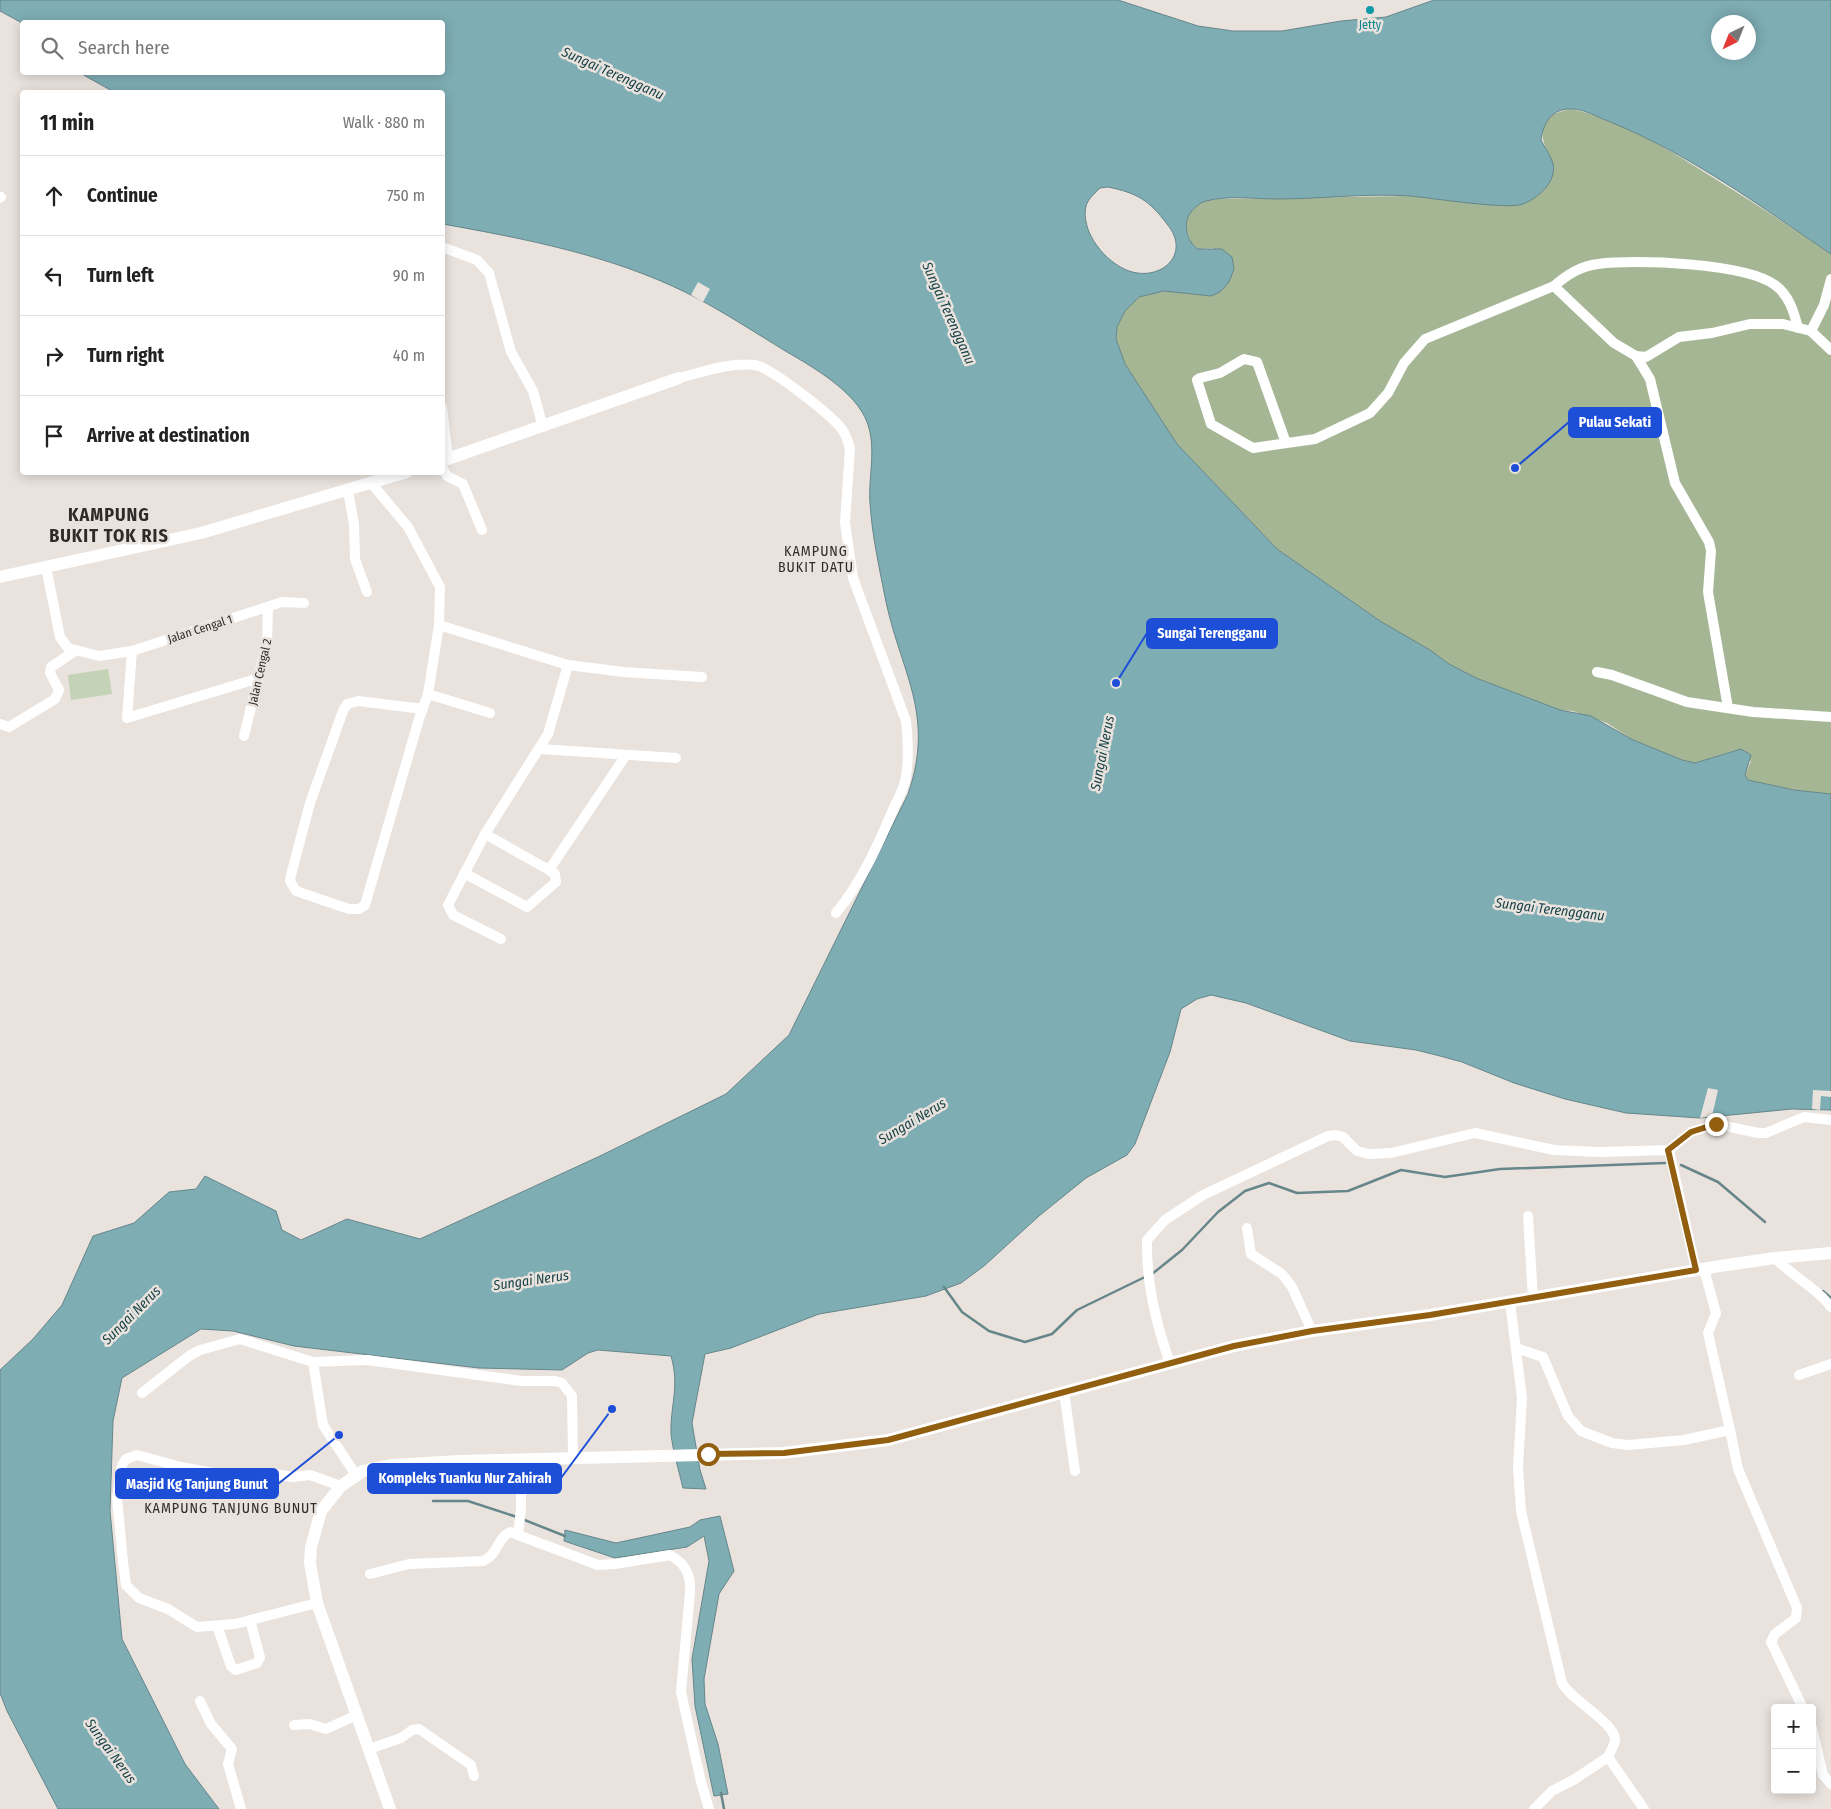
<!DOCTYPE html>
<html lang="en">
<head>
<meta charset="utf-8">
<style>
  body { margin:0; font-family:"Fira Sans Condensed",sans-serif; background:#f6f6f6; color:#222 }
  .controls { position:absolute; right:15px; bottom:15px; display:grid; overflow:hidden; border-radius:5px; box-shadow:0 2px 12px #0003 }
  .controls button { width:45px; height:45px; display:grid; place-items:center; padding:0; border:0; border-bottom:1px solid #e0e0e0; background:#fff; color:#222; font:25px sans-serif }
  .compass { position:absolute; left:1711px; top:15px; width:45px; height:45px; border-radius:50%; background:#fff; box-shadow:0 2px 12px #0003; rotate:223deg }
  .stop { position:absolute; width:15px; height:15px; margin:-11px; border:4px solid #915f0f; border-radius:50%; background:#fff }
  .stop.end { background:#915f0f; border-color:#fff; box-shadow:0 1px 5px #0008 }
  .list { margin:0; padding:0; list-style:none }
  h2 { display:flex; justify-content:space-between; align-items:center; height:65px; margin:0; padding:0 20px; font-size:21px }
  h2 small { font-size:16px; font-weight:400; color:#767676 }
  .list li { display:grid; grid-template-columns:32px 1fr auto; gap:15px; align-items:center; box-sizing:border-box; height:80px; padding:0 20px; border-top:1px solid #e0e0e0 }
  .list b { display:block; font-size:19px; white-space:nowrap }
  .list em { font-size:16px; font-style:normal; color:#767676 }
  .icon { flex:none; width:28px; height:28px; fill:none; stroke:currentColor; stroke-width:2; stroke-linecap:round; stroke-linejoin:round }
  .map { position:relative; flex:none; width:1831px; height:1809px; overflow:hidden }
  .search { position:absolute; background:#fff; box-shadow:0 2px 12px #0003; left:20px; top:20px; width:425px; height:55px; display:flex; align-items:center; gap:12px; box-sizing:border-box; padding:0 18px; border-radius:5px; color:#767676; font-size:19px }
  .panel { position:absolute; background:#fff; box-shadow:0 2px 12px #0003; left:20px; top:90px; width:425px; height:385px; border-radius:5px }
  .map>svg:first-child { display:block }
  .green { fill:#c4d2b6 }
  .forest { fill:#a5b694 }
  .water { fill:#7eadb4; stroke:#66868a; fill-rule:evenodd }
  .pier { fill:#e9e2dd }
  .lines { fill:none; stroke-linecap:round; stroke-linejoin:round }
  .stream { stroke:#66868a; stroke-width:2.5 }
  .minor { stroke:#fff; stroke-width:10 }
  .tertiary { stroke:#fff; stroke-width:12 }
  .route { stroke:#915f0f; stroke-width:6 }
  .culture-dot { fill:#0f9aa8; stroke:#e9e2dd; stroke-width:2 }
  .labels { text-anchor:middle; stroke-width:5; stroke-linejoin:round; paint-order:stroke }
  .culture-label { font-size:12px; fill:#0d838f; stroke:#e9e2dd }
  .street-label { font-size:12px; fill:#2e2b29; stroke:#e9e2dd }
  .water-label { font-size:14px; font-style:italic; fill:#174349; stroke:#e9e2dd }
  .neighbourhood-label { font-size:14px; letter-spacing:1px; fill:#2e2b29; stroke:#e9e2dd }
  .district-label { font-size:18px; font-weight:bold; letter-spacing:1px; fill:#2e2b29; stroke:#e9e2dd }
  .leader { fill:none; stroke:#1d4ed8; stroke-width:2 }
  .callout-dot { fill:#1d4ed8; stroke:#e9e2dd; stroke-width:2 }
  .callout { fill:#1d4ed8; stroke:#1d4ed8; stroke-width:2 }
  .callout-label { font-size:14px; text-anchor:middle; font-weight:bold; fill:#fff }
</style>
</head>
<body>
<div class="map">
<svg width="1831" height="1809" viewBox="0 0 1831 1809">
  <rect width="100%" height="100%" fill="#e9e2dd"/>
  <!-- green -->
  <polygon class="green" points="108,669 112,694 71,700 68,675"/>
  <!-- forest -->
  <path class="forest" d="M1571 109C1622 120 1669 150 1712 177 1752 202 1792 227 1831 254V794L1794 790 1748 780 1745 775 1751 761 1736 750 1695 763 1682 760 1631 739 1607 723 1573 711 1560 710 1476 678 1449 664 1430 650 1380 621 1277 549 1177 444 1125 364 1116 339 1117 327 1125 311 1139 297 1164 291 1211 296 1213 248 1198 249 1191 242 1187 231V219L1191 211 1203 201 1216 199 1408 196 1501 205 1553 164C1539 136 1533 116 1571 109Z"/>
  <!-- water -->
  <g class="water">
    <path d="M0 0H1118L1198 26 1233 31H1282L1341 21 1386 17 1434 0H1831V254C1760 206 1688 153 1608 121 1597 117 1584 109 1572 109 1552 108 1543 123 1541 140 1545 148 1551 156 1553 164 1557 182 1538 198 1523 204 1508 210 1432 198 1410 196 1366 193 1321 199 1277 199 1254 199 1229 195 1206 201 1201 202 1194 208 1191 212 1182 223 1187 242 1198 249H1222L1232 257 1234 269 1229 282 1220 292 1211 296 1164 291 1139 297 1125 311 1117 327 1116 339 1125 364 1177 444 1277 549 1380 621 1430 650 1449 664 1476 678 1560 710 1591 716 1631 739 1682 760 1695 763 1741 749 1751 755 1745 775 1748 780 1794 790 1831 794V1110L1792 1109 1700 1118 1626 1113 1565 1099 1514 1083 1462 1062 1440 1056 1416 1050 1350 1041 1246 1003 1211 995 1197 999 1181 1009 1170 1052 1135 1144 1127 1155 1086 1178 1039 1216 984 1266 961 1283 926 1296 819 1314 731 1348 705 1354 692 1423 700 1470 706 1489 683 1488C679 1471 673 1452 671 1434 670 1406 680 1387 671 1356L598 1350 588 1353 562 1370 479 1368 294 1346 233 1331 201 1329 122 1378 113 1421 110 1511 122 1639 185 1764 219 1809H58L7 1711 0 1693V1370L33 1339 62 1305 93 1236 134 1223 169 1192 196 1189 205 1176 276 1211 282 1230 301 1240 347 1219 420 1239 600 1156 726 1094 789 1035 908 794C936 713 900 672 885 597 879 566 872 535 870 503 868 477 877 448 867 422 856 392 813 367 787 352 754 332 721 310 687 293 610 255 526 239 443 224L442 92H114L80 73 442 72V22L22 23 0 11ZM1718 22H1748V52H1718ZM1108 187C1137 193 1149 200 1167 224 1192 254 1161 282 1129 271 1106 263 1080 232 1086 206 1088 199 1095 193 1100 188Z"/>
    <polygon points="720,1516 734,1571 719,1594 704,1679 705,1704 718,1744 728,1794 714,1796 695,1706 692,1659 709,1561 704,1536 687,1547 615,1558 564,1541 565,1530 616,1543 690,1527 700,1520"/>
  </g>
  <!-- pier -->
  <g class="pier">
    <polygon points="698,282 710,289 703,302 691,295"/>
    <polygon points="1708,1088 1718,1090 1712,1116 1700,1118"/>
    <polygon points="1813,1090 1831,1091 1831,1097 1821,1096 1820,1110 1812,1109"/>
  </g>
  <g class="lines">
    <!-- stream -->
    <g class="stream">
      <polyline points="1681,1165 1718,1182 1765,1222"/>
      <polyline points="1152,1274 1182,1250 1218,1212 1245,1191 1269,1183 1297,1193 1348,1191 1401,1170 1445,1177 1500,1169 1665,1163"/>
      <polyline points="944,1287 962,1312 989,1331 1025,1342 1052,1334 1077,1310 1147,1276"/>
      <polyline points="1823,1291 1831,1298"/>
      <polyline points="433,1501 468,1501 517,1517"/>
      <polyline points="522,1519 565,1536"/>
      <polyline points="721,1793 724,1809"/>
    </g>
    <!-- minor -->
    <g class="minor">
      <polyline points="0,198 1,197"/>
      <polyline points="442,247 477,260 489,273 511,352 533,391 543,427"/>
      <path d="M1554 286C1567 275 1580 266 1598 264 1635 259 1745 263 1775 285 1789 295 1794 312 1798 328"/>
      <polyline points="1811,331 1824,305 1831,279"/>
      <polyline points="1636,356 1650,379 1675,483 1709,542 1711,551 1708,592 1728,708"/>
      <path d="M679 378C703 372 730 362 755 365 770 367 830 414 841 428 846 434 848 441 850 449L845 523 853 578 906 721C908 739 909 758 906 776 905 788 897 800 892 812 877 847 861 883 836 913"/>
      <polyline points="442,407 448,459"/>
      <polyline points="1286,443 1257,362 1244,359 1220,373 1200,378 1197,380 1211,424 1253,448 1315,439 1370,413 1388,393 1404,363 1425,339 1554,286 1614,343 1636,356 1646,357 1679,337 1712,333 1750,324 1783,324 1811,331 1831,350"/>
      <polyline points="442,467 447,476 463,484 482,530"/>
      <polyline points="372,484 408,527 440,587 439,625 428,694 419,719 365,905 359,909 349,909 296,891 290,881 291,875 310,803 343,711 347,704 358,701 423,709"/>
      <polyline points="348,491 354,524 355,559 367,592"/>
      <polyline points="46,567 60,637 68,648 99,656 132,651 282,602 304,603"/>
      <polyline points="439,625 568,665 624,672 702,677"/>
      <polyline points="132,651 127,718 259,678"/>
      <polyline points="1597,672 1612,675 1687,702 1753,712 1831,717"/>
      <polyline points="428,694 490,713"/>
      <polyline points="0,724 9,727 55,699 59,690 50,673 51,667 75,651"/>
      <polyline points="244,736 267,642 268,608"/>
      <polyline points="540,749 676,758"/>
      <polyline points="549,870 626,755"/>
      <polyline points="464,873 527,907 556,882 555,874 549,870 485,834"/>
      <polyline points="501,939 453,915 448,905 485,834 548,734 568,665"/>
      <polyline points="1669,1150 1696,1270"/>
      <polyline points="1528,1216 1533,1298"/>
      <polyline points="1247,1228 1251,1254 1282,1274 1292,1287 1312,1331"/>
      <path d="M1775 1258C1792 1276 1818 1289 1831 1307"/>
      <polyline points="1704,1269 1716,1313 1708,1333 1730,1430"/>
      <path d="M1510 1302 1522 1398 1518 1467 1521 1511 1562 1683C1571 1700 1614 1722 1615 1739 1615 1745 1610 1752 1608 1757L1644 1809"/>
      <polyline points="1516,1348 1543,1357 1568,1416 1581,1431 1612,1443 1628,1445 1684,1440 1730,1430 1738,1469 1797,1608 1796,1618 1775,1634 1771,1642 1803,1708"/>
      <polyline points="313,1362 323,1425 356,1475"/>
      <path d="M1170 1363C1156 1324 1146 1282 1147 1240L1165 1220 1203 1195 1328 1136 1336 1135 1343 1137 1357 1151 1369 1154 1391 1153 1475 1133 1554 1150 1600 1152 1669 1150 1691 1132 1716 1124 1758 1133H1766L1804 1117 1831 1120"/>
      <polyline points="1799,1375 1831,1364"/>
      <polyline points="1064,1391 1075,1471"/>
      <polyline points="142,1393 189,1356 200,1350 240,1339 313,1362 367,1360 522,1381 555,1381 562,1383 572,1396 573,1457"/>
      <path d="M521 1460V1509L518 1535 598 1565 615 1564 670 1555C686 1564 691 1575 690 1592L681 1692 701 1782 709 1809"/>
      <path d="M370 1574 409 1564 483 1561C498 1555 497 1537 511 1532L518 1535"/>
      <polyline points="317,1603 235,1624 197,1627 168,1609 139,1598 126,1585 123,1562 117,1498 122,1465 126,1459 137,1455 181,1467 229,1476 269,1473 293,1477 310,1475 341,1486"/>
      <polyline points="217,1626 231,1666 236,1670 257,1663 260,1657 250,1620"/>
      <polyline points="200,1701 211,1724 232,1749 228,1764 241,1809"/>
      <polyline points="294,1725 310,1724 326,1729 357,1715"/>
      <polyline points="1812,1728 1823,1775 1831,1784"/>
      <polyline points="369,1749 401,1738 412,1730 419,1729 471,1765 474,1776"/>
      <polyline points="1534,1809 1552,1791 1575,1779 1608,1757"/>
    </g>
    <!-- tertiary -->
    <g class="tertiary">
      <polyline points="442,461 679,378"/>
      <polyline points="0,577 201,533 407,472"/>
      <polyline points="390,1809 317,1603 310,1563 311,1547 321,1511 341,1486 363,1471 392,1465 459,1461 783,1453 888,1440 1234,1346 1312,1331 1430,1315 1720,1266 1775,1258 1831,1253"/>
    </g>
  </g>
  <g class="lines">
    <!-- route -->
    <polyline class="route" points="708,1454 784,1453 888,1440 1234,1346 1312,1331 1430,1315 1696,1270 1668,1150 1691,1132 1716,1124"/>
  </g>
  <!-- markers -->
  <circle class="culture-dot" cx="1370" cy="10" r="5"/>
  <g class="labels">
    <!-- culture labels -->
    <g class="culture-label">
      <text x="1370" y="29">Jetty</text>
    </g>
    <!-- street labels -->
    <g class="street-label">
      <text transform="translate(200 629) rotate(-18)" y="4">Jalan Cengal 1</text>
      <text transform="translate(260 672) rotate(-77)" y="4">Jalan Cengal 2</text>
    </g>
    <!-- water labels -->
    <g class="water-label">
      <text transform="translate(613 73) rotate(24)" y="5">Sungai Terengganu</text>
      <text transform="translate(949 313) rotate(66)" y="5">Sungai Terengganu</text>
      <text transform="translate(1102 753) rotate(-79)" y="5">Sungai Nerus</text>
      <text transform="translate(1550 909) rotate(7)" y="5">Sungai Terengganu</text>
      <text transform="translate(912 1121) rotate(-31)" y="5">Sungai Nerus</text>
      <text transform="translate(531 1280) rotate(-8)" y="5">Sungai Nerus</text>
      <text transform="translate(131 1315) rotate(-45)" y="5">Sungai Nerus</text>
      <text transform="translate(111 1751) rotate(54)" y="5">Sungai Nerus</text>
    </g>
    <!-- neighbourhood labels -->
    <g class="neighbourhood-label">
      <text x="816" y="556">KAMPUNG<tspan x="816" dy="16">BUKIT DATU</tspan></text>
      <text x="231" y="1513">KAMPUNG TANJUNG BUNUT</text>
    </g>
    <!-- district labels -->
    <g class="district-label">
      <text x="109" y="521">KAMPUNG<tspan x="109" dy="21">BUKIT TOK RIS</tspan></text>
    </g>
  </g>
  <!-- callouts -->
  <path class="leader" d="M1515 468L1569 422M1116 683L1147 633M612 1409L561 1478M339 1435L278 1484"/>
  <g class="callout-dot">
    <circle cx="1515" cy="468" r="5"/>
    <circle cx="1116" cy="683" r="5"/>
    <circle cx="612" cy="1409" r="5"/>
    <circle cx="339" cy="1435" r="5"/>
  </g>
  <g class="callout">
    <rect x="1569" y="408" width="92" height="29" rx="5"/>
    <rect x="1147" y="619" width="130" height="29" rx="5"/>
    <rect x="368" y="1464" width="193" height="29" rx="5"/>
    <rect x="116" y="1469" width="162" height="29" rx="5"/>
  </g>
  <g class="callout-label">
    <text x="1615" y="427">Pulau Sekati</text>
    <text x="1212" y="638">Sungai Terengganu</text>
    <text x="465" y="1483">Kompleks Tuanku Nur Zahirah</text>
    <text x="197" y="1489">Masjid Kg Tanjung Bunut</text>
  </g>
</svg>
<div class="controls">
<button>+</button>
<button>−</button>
</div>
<svg class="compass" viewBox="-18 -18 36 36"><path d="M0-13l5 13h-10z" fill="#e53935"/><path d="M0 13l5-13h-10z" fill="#767676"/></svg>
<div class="stop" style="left:708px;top:1454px"></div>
<div class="stop end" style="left:1716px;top:1124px"></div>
<div class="search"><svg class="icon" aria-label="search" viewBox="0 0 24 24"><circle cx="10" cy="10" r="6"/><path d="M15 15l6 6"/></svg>Search here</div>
<section class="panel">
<h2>11 min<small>Walk · 880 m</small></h2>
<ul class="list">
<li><svg class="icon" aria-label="ahead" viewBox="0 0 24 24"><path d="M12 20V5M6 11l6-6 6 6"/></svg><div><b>Continue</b></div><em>750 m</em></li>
<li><svg class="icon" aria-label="left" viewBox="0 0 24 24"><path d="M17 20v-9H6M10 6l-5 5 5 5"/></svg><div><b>Turn left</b></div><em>90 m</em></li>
<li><svg class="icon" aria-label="right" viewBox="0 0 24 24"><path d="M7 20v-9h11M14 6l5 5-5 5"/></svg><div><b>Turn right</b></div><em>40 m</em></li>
<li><svg class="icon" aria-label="arrive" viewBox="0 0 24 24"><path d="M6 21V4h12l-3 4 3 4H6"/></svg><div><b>Arrive at destination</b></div></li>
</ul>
</section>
</div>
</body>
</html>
